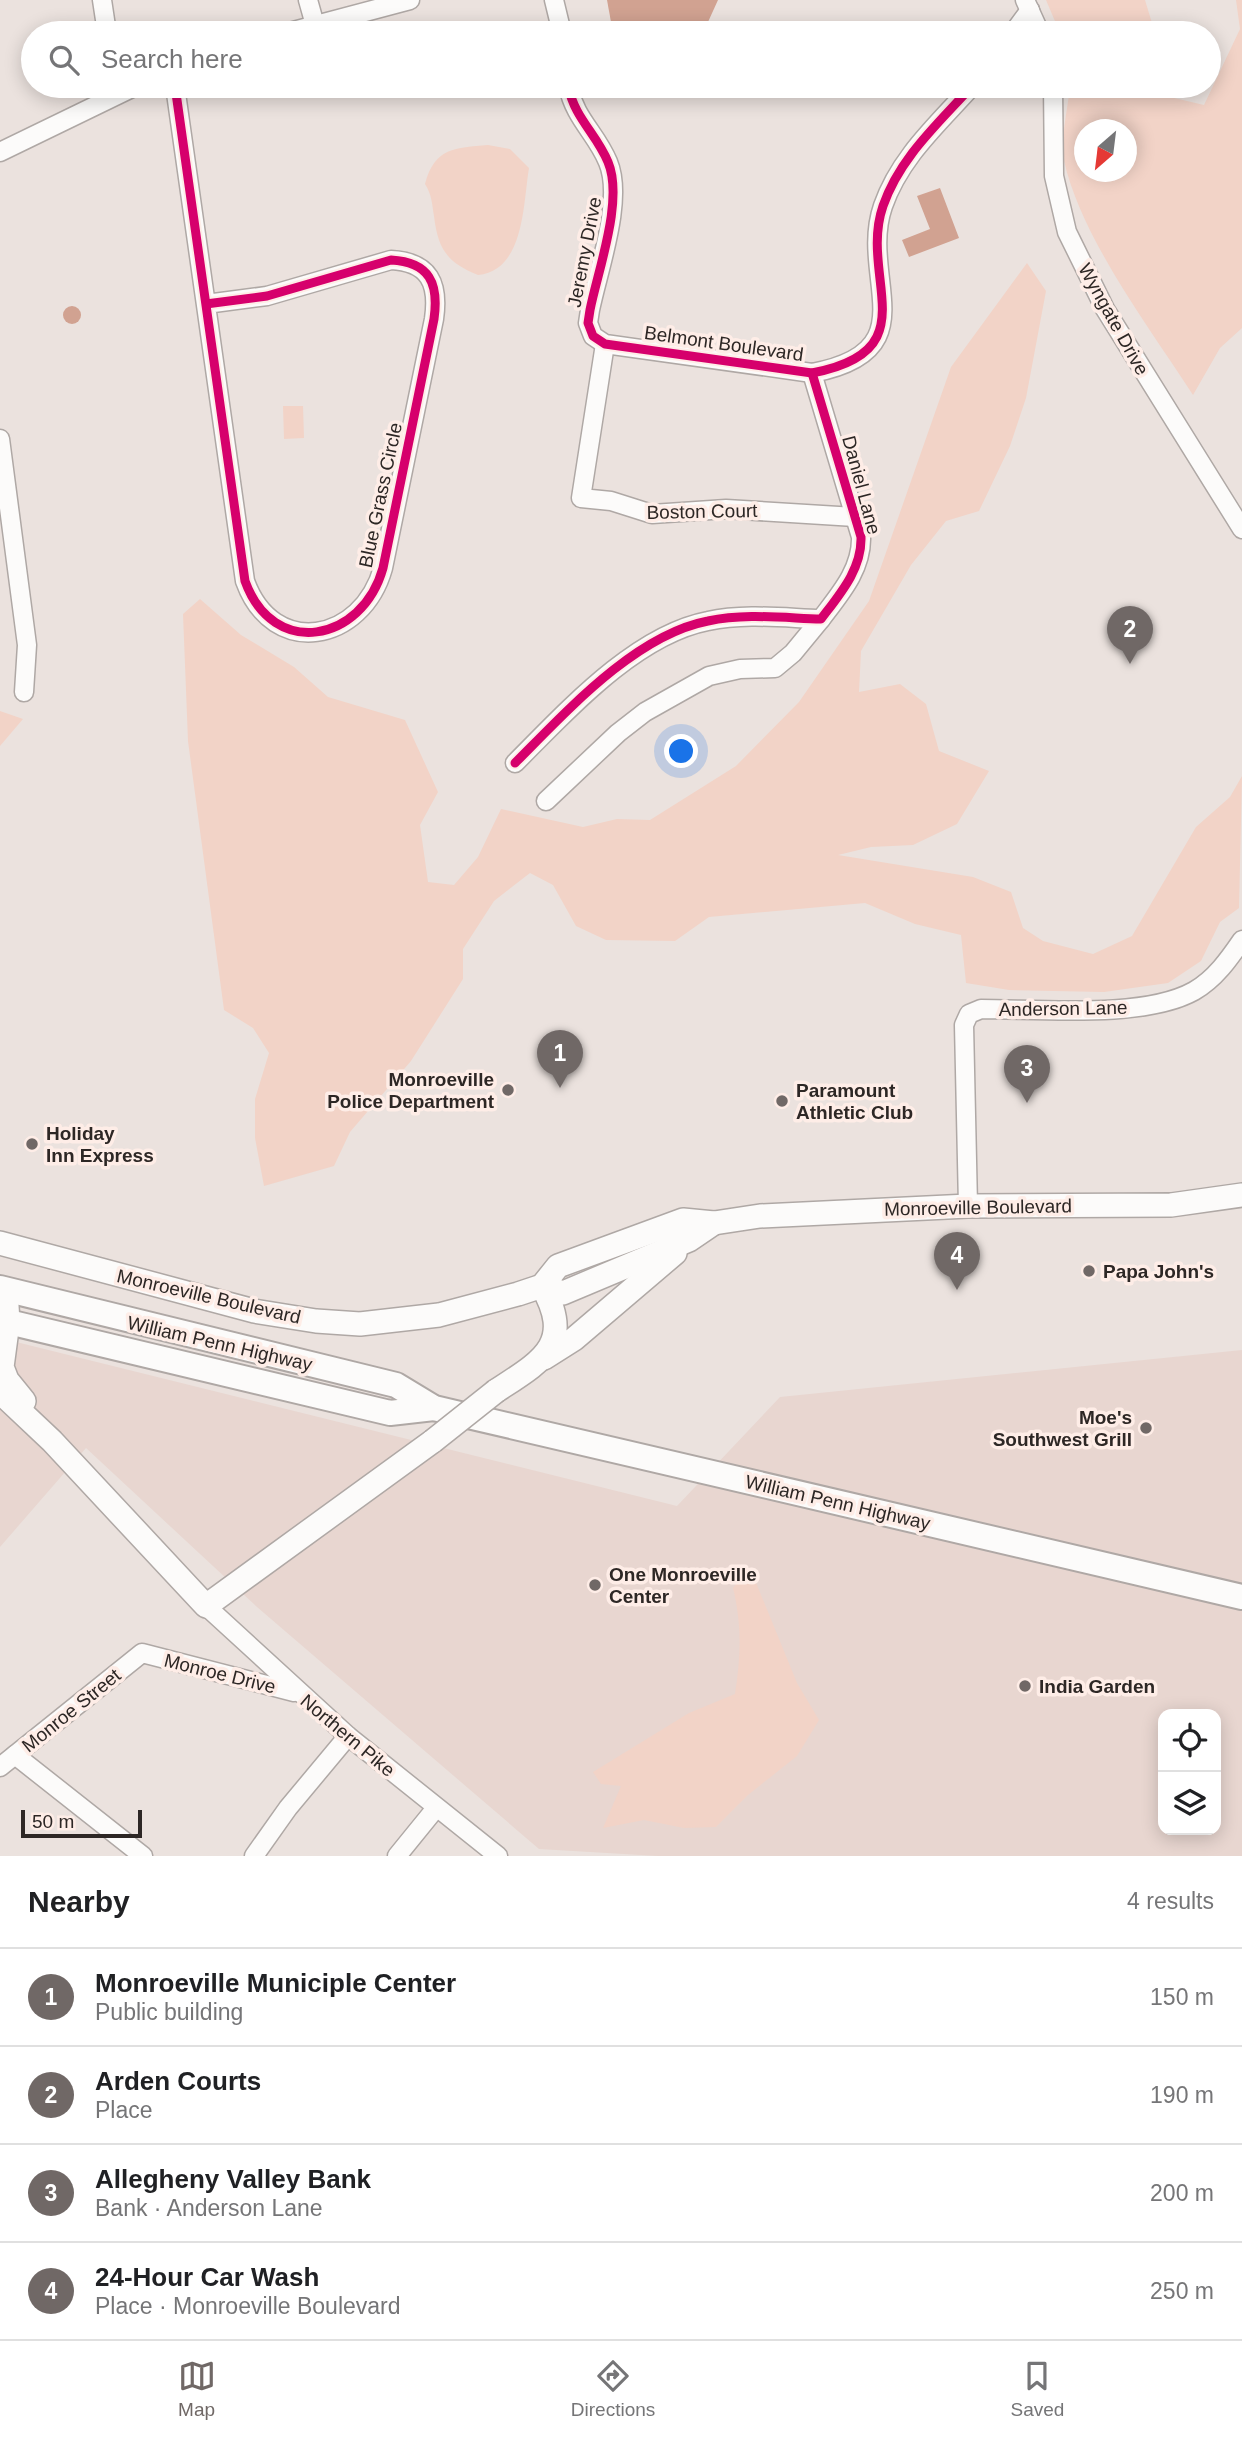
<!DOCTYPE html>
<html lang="en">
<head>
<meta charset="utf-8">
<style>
  body { margin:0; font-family:Helvetica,sans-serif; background:#f2f2f2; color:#202124 }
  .controls { position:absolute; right:21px; bottom:21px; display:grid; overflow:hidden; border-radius:14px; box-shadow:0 4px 18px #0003 }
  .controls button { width:63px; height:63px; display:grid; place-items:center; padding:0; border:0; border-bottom:2px solid #e0e0e0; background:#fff; color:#202124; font:35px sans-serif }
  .compass { position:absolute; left:1074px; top:119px; width:63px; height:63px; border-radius:50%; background:#fff; box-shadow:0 4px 18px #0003; rotate:208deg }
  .scale { position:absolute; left:21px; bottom:18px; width:121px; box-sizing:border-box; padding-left:7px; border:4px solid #2d2725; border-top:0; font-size:19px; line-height:24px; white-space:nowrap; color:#2d2725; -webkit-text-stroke:5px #feede7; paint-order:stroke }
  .you { position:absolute; left:682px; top:752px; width:24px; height:24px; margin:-18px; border:5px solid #fff; border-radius:50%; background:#1a73e8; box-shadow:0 0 0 10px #1a73e833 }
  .badge { display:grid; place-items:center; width:46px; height:46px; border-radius:50%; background:#706866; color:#fff; font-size:23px; font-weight:700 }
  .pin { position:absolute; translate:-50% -58px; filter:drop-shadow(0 2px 4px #0008) }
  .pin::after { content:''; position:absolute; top:37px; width:24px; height:21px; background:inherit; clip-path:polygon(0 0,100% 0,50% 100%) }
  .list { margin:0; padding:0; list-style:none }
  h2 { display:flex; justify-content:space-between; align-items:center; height:91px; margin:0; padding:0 28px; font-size:30px }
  h2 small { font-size:23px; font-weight:400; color:#757577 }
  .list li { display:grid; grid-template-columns:46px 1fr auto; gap:21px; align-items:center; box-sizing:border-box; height:98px; padding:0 28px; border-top:2px solid #e0e0e0 }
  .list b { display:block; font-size:26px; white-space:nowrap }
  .list p { margin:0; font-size:23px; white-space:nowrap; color:#757577 }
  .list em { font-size:23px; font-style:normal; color:#757577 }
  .icon { flex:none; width:38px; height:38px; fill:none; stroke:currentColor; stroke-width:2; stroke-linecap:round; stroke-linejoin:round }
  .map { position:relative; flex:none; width:1242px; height:1856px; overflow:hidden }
  .search { position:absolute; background:#fff; box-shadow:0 4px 18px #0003; left:21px; right:21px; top:21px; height:77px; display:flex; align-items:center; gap:18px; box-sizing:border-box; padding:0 24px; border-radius:38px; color:#757577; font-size:26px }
  .sheet { height:483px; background:#fff }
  nav { display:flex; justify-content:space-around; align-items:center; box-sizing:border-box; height:98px; border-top:2px solid #e0e0e0; background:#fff; font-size:19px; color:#757577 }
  nav a { display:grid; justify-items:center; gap:4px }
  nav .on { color:#706866 }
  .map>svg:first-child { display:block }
  .built { fill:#e8d6d0; fill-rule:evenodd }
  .green { fill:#f2d3c7; fill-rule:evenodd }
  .water { fill:#d1a291 }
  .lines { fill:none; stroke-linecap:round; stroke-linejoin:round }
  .minor-casing { stroke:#afa8a5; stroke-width:21 }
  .major-casing { stroke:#afa8a5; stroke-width:26 }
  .highway-casing { stroke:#afa8a5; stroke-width:28 }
  .minor { stroke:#fcfbfa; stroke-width:18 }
  .major { stroke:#fcfbfa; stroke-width:23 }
  .highway { stroke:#fcfbfa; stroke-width:24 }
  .major-bridge-casing { stroke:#afa8a5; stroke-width:26; stroke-linecap:butt }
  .major-bridge { stroke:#fcfbfa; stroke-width:23 }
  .cycleway-casing { stroke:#feede7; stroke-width:13 }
  .cycleway { stroke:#d6006c; stroke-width:9 }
  .poi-dot { fill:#706866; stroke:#feede7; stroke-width:2.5 }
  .labels { text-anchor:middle; stroke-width:7; stroke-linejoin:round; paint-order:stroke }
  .street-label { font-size:19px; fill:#2d2725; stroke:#feede7 }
  .poi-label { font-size:19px; font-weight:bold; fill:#2d2725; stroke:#feede7; text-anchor:start }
</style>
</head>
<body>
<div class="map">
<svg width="1242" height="1856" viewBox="0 0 1242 1856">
  <rect width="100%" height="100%" fill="#ebe2de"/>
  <!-- built -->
  <path class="built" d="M0 1338 677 1506 780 1397 1242 1350V1856H658L539 1849 257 1607 86 1448 0 1547ZM1163 1714H1216V1830H1163Z"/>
  <!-- green -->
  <g class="green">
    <polygon points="1046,0 1145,0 1155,33 1060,33"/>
    <path d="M1236 0H1242V328L1220 348 1193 395C1149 327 1082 239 1064 161 1060 139 1068 108 1070 86H1167L1170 97 1204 105 1240 29ZM1084 130H1126V172H1084Z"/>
    <path d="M488 145 510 149 529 168C523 203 525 270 478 275 448 263 438 250 434 216 432 204 432 195 425 184 435 147 455 148 488 145Z"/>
    <polygon points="1027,263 1046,291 1026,398 1010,446 979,511 946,521 911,565 861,651 859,692 900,684 926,704 939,751 989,771 957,824 913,845 871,847 838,855 973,877 1011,892 1023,928 1043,941 1093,954 1132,936 1196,827 1230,797 1242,776 1239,908 1220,922 1201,961 1168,983 1104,992 1009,990 966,983 961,935 915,924 865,903 709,917 675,941 606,940 576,926 553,885 530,873 494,901 463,949 463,979 411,1061 350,1132 334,1166 264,1186 255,1138 255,1099 269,1053 253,1028 224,1010 188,741 183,614 200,599 241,635 294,667 328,697 405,720 438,792 420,825 428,882 454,885 478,857 501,809 583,827 617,819 650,820 736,766 799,702 869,601 951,367"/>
    <polygon points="283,406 303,406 304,438 284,439"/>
    <polygon points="0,711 23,719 0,746"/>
    <path d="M750 1568 797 1683 819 1720 797 1756 748 1795 716 1827 684 1828 644 1820 603 1828 621 1786 601 1784 593 1772 689 1713 735 1694C741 1656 742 1625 733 1588Z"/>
  </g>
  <!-- water -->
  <g class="water">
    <polygon points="607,0 718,0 703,33 613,33"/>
    <polygon points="940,188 959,238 909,257 902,240 930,229 917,196"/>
    <circle cx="72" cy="315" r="9"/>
  </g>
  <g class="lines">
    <defs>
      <g id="minor">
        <polyline points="102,0 107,33"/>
        <polyline points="308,0 315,25"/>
        <polyline points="554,0 562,33"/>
        <polyline points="1025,0 1040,33"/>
        <polyline points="286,33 410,0"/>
        <polyline points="1013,33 1030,10"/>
        <path d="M175 86 245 581C273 659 362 643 383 568L434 319C439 284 430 262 391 260L267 296 206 304"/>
        <path d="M568 86C575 119 596 133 608 162 624 200 598 270 590 310L588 323 593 336 605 344 812 373C930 351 858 278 883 206 900 157 938 124 972 86"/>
        <polyline points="1053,86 1054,176 1067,232 1105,309 1242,529"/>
        <polyline points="0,152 136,86"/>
        <polyline points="605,344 581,498 611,501 652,514 726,509 855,517"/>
        <polyline points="0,439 27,645 24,692"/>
        <path d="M515 763C566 712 635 635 708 621 745 613 785 618 821 619 840 594 862 569 861 537L812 373"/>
        <polyline points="546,801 618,733 645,712 709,676 740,669 775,668 793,653 821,619"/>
        <path d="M968 1206 964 1025 969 1014 981 1009C1040 1009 1144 1019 1194 991 1215 979 1229 959 1242 940"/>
        <polyline points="206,1606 348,1736 498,1856"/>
        <polyline points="15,1755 143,1856"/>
        <polyline points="0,1767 142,1653 294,1692"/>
        <polyline points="254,1856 288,1808 348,1736"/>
        <polyline points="397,1856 436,1808"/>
      </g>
      <g id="major">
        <polyline points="0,1243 254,1311 316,1321 360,1324 439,1315 518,1294 542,1286 558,1266 683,1220 714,1223 760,1216 968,1206 1171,1205 1242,1195"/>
        <polyline points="542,1286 563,1293 689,1240 714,1223"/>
        <polyline points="6,1290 8,1322 2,1367 7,1380 24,1401"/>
        <polyline points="544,1358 574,1339 675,1253"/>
        <path d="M496 1391C542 1361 575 1344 542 1286"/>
        <polyline points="0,1392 52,1441 206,1606 433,1441"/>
      </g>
      <g id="highway">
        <polyline points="0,1288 396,1385 434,1408 1242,1597"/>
        <polyline points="0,1320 390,1413 434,1408"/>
      </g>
    </defs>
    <!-- minor casing -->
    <use href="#minor" class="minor-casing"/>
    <!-- major casing -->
    <use href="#major" class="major-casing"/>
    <!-- highway casing -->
    <use href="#highway" class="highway-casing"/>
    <!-- minor -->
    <use href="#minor" class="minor"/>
    <!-- major -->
    <use href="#major" class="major"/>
    <!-- highway -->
    <use href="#highway" class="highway"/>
    <defs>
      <polyline id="major-bridge" points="433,1441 496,1391"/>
    </defs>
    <!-- major-bridge casing -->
    <use href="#major-bridge" class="major-bridge-casing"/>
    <!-- major-bridge -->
    <use href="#major-bridge" class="major-bridge"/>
    <defs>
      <g id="cycleway">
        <path d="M175 86 245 581C273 659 362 643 383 568L434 319C439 284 430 262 391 260L267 296 206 304"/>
        <path d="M568 86C575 119 596 133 608 162 624 200 598 270 590 310L588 323 593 336 605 344 812 373C930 351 858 278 883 206 900 157 938 124 972 86"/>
        <path d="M515 763C566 712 635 635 708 621 745 613 785 618 821 619 840 594 862 569 861 537L812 373"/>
      </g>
    </defs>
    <!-- cycleway casing -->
    <use href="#cycleway" class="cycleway-casing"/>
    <!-- cycleway -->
    <use href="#cycleway" class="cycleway"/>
  </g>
  <!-- markers -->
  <g class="poi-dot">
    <circle cx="508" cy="1090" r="7"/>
    <circle cx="782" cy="1101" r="7"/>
    <circle cx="32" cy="1144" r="7"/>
    <circle cx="1089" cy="1271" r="7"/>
    <circle cx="1146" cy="1428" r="7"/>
    <circle cx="595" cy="1585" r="7"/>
    <circle cx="1025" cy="1686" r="7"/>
  </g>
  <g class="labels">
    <!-- street labels -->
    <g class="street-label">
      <text transform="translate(584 252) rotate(-79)" y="7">Jeremy Drive</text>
      <text transform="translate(1114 319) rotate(61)" y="7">Wyngate Drive</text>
      <text transform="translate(724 343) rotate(8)" y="7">Belmont Boulevard</text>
      <text transform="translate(862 485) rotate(75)" y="7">Daniel Lane</text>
      <text transform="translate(380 495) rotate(-78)" y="7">Blue Grass Circle</text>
      <text transform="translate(702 511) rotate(-1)" y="7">Boston Court</text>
      <text transform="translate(1063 1008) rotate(-1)" y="7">Anderson Lane</text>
      <text transform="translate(978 1207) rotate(-1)" y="7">Monroeville Boulevard</text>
      <text transform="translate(209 1296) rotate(13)" y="7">Monroeville Boulevard</text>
      <text transform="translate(220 1343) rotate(13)" y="7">William Penn Highway</text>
      <text transform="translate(838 1502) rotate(13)" y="7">William Penn Highway</text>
      <text transform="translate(220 1673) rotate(14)" y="7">Monroe Drive</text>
      <text transform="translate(71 1710) rotate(-39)" y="7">Monroe Street</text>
      <text transform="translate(348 1735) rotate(40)" y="7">Northern Pike</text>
    </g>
    <!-- poi labels -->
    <g class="poi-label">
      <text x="494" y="1086" text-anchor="end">Monroeville<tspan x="494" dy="22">Police Department</tspan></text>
      <text x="796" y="1097">Paramount<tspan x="796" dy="22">Athletic Club</tspan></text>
      <text x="46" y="1140">Holiday<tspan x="46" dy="22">Inn Express</tspan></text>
      <text x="1103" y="1278">Papa John's</text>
      <text x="1132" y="1424" text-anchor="end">Moe's<tspan x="1132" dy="22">Southwest Grill</tspan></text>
      <text x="609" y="1581">One Monroeville<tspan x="609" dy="22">Center</tspan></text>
      <text x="1039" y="1693">India Garden</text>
    </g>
  </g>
</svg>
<div class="controls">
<button><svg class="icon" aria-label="locate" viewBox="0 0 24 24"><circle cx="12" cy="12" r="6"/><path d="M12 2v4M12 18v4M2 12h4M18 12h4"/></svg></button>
<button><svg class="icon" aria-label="layers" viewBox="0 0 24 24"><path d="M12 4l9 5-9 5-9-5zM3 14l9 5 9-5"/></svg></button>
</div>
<svg class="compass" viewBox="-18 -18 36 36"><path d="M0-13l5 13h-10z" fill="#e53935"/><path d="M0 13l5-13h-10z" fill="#757577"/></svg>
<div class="scale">50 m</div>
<div class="you"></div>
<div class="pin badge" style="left:560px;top:1088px">1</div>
<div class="pin badge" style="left:1130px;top:664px">2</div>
<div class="pin badge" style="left:1027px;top:1103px">3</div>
<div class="pin badge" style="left:957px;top:1290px">4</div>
<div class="search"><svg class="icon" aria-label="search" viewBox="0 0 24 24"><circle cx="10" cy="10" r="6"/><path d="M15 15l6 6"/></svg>Search here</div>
</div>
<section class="sheet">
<h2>Nearby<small>4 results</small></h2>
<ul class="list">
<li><span class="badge">1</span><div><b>Monroeville Municiple Center</b><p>Public building</p></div><em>150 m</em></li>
<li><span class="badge">2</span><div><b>Arden Courts</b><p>Place</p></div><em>190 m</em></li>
<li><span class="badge">3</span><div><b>Allegheny Valley Bank</b><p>Bank · Anderson Lane</p></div><em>200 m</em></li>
<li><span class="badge">4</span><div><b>24-Hour Car Wash</b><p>Place · Monroeville Boulevard</p></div><em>250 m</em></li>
</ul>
</section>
<nav>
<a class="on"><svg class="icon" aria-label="map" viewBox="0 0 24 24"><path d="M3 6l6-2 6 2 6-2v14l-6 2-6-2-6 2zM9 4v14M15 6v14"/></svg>Map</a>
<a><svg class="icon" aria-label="directions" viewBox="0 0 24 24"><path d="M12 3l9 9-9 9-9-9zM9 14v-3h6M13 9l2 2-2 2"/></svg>Directions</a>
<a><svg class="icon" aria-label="saved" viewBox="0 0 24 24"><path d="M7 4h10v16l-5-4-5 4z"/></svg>Saved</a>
</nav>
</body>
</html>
